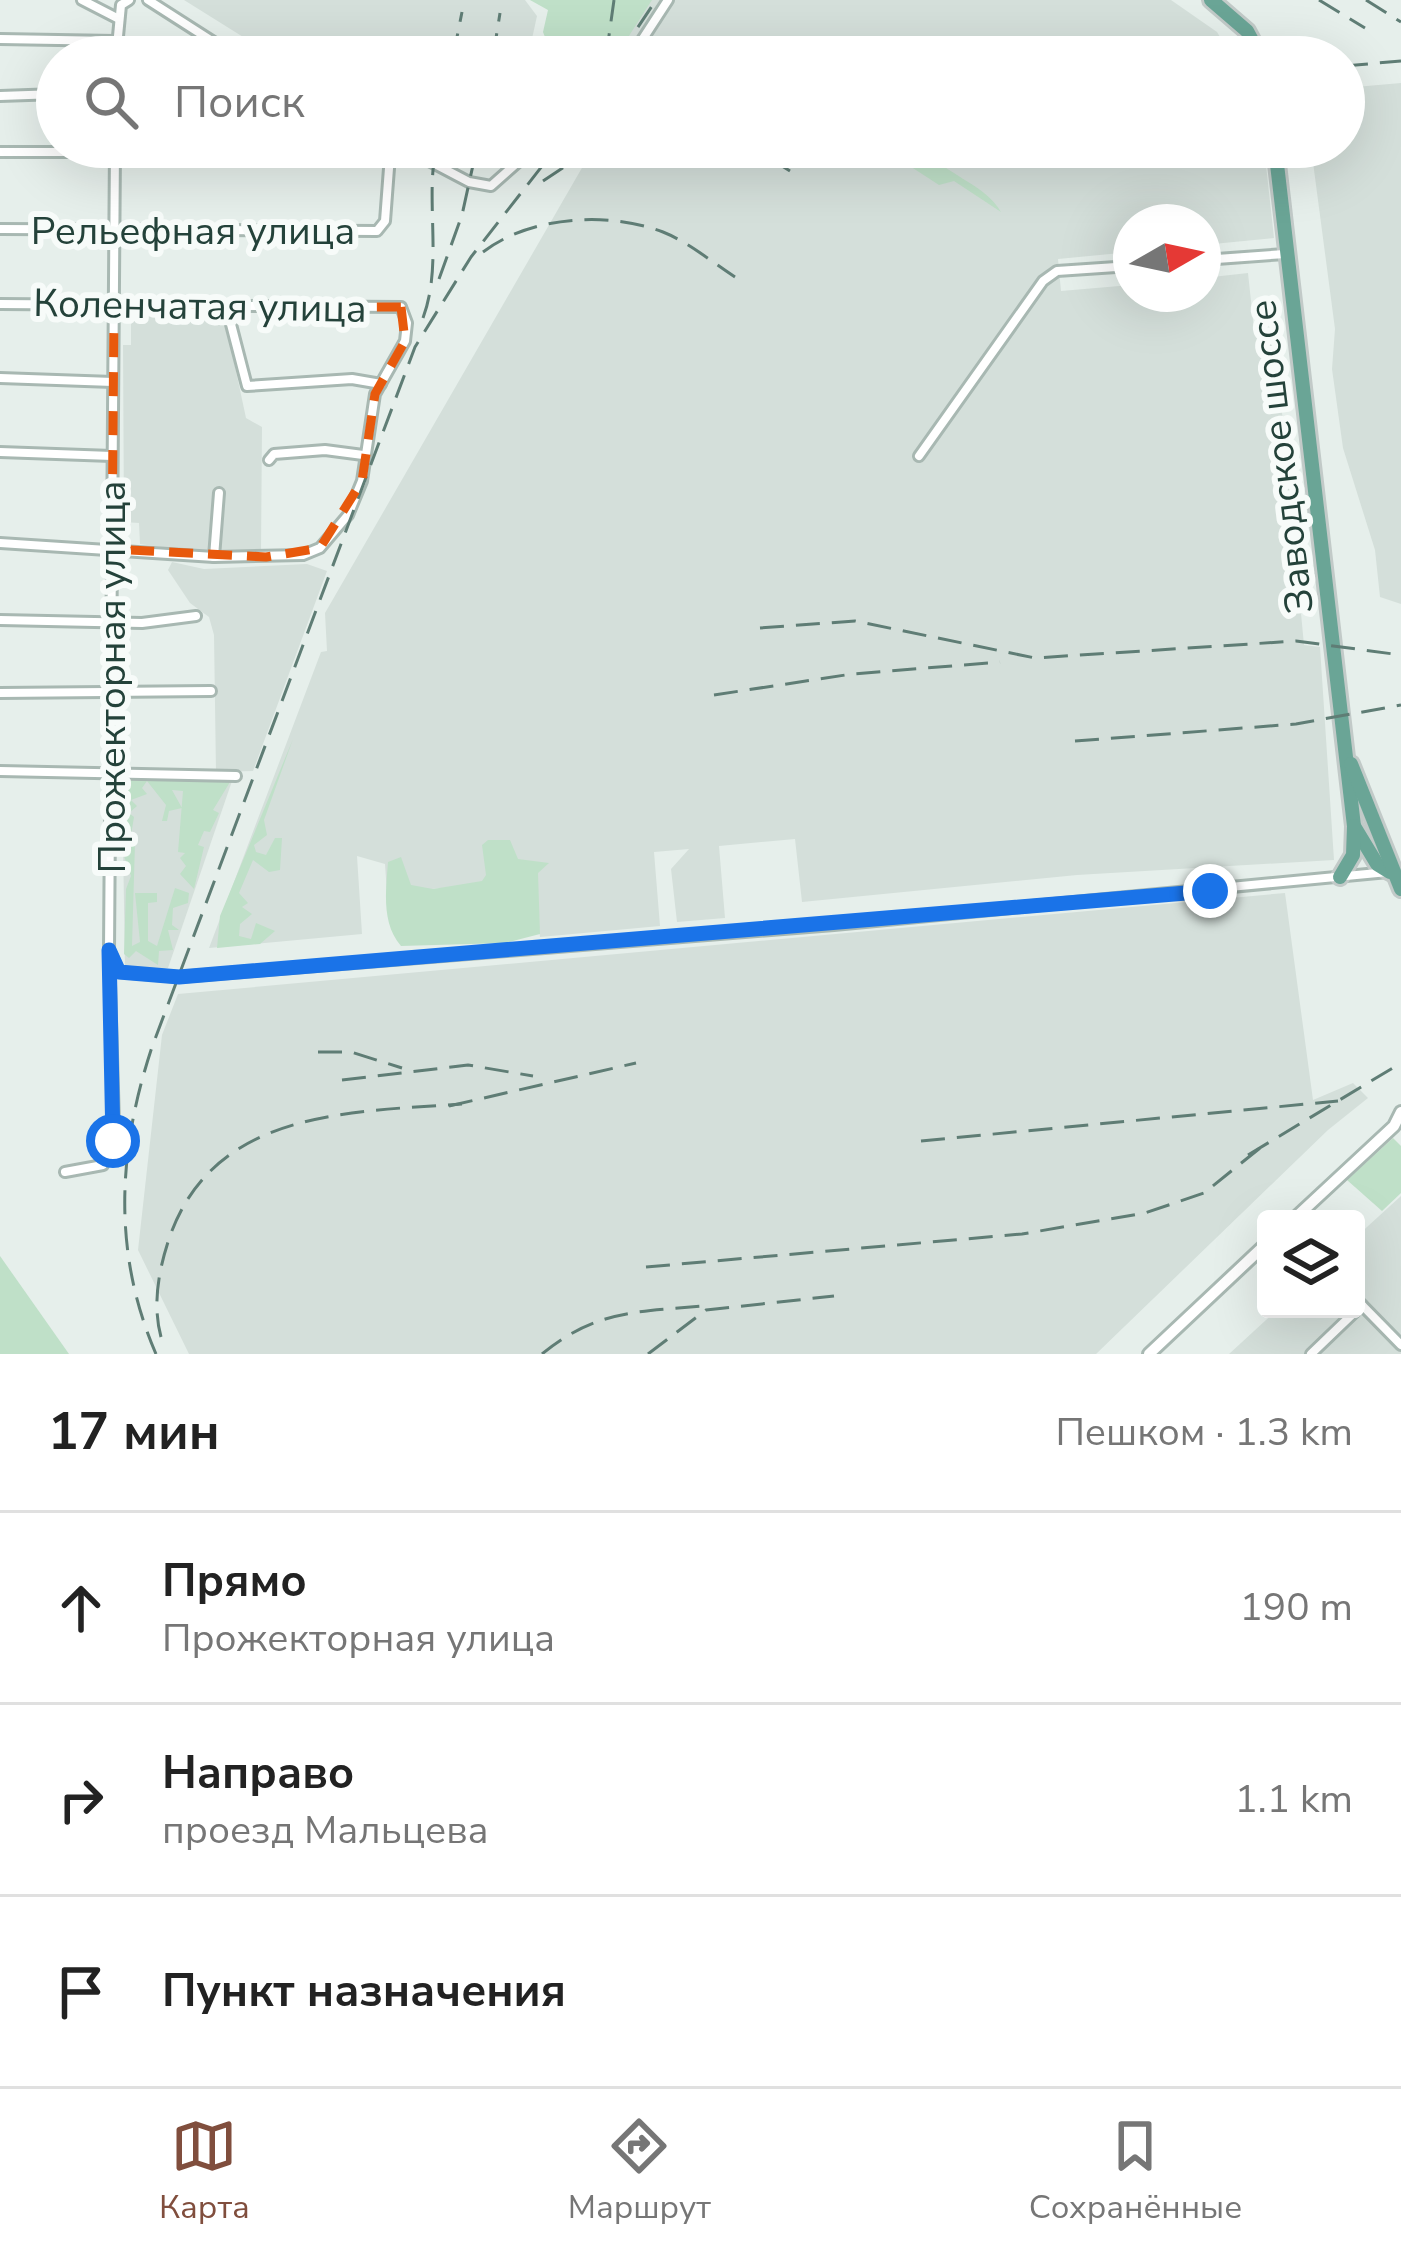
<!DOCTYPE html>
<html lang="ru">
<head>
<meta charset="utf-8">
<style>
  body { margin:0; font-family:"Nunito Sans",sans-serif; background:#f6f6f6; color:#222 }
  .controls { position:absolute; right:36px; bottom:36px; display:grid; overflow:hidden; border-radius:12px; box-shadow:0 12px 48px #0002 }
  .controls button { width:108px; height:108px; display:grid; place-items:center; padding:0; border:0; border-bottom:3px solid #e0e0e0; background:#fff; color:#222; font:60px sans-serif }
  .compass { position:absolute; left:1113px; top:204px; width:108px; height:108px; border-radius:50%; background:#fff; box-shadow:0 12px 48px #0002; rotate:81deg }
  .stop { position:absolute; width:36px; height:36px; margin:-27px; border:9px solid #1a73e8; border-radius:50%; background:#fff }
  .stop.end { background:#1a73e8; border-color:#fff; box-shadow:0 3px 12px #0008 }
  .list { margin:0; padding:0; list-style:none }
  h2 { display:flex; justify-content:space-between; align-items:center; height:156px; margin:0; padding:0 48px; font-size:51px }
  h2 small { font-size:39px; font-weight:400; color:#767676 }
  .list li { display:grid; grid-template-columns:78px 1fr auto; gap:36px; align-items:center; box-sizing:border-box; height:192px; padding:0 48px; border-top:3px solid #e0e0e0 }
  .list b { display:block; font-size:45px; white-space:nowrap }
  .list p { margin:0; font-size:39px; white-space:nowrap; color:#767676 }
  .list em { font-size:39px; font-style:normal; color:#767676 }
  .icon { flex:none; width:66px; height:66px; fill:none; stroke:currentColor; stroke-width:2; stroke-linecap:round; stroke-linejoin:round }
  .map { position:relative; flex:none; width:1401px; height:1354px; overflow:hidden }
  .search { position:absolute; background:#fff; box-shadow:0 12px 48px #0002; left:36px; right:36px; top:36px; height:132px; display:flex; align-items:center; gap:30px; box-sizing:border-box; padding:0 42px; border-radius:66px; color:#767676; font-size:45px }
  .sheet { height:732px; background:#fff }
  nav { display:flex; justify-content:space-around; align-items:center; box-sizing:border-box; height:168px; border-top:3px solid #e0e0e0; background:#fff; font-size:33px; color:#767676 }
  nav a { display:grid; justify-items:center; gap:6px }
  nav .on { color:#804e3d }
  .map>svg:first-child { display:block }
  .built { fill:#d4dfda }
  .green { fill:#bfe0c8 }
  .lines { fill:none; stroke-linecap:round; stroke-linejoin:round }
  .minor-casing { stroke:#a8b8b2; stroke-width:14 }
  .tertiary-casing { stroke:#a8b8b2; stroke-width:16 }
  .primary-casing { stroke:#c2cac8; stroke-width:20 }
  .minor { stroke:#fff; stroke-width:8 }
  .tertiary { stroke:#fff; stroke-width:10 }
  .primary { stroke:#6aa596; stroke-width:14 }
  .rail { stroke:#5f7d75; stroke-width:3; stroke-dasharray:24 12; stroke-linecap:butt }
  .route { stroke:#1a73e8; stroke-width:15 }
  .marked { fill:none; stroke:#e8590c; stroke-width:9; stroke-dasharray:24 15; stroke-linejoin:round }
  .labels { text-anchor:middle; stroke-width:12; stroke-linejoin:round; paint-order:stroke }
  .street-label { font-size:39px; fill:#24423a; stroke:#f7fbf9 }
</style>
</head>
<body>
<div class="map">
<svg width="1401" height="1354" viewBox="0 0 1401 1354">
  <rect width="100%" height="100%" fill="#e6efeb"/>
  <!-- built -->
  <g class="built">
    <polygon points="184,0 525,0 537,16 528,57 275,57"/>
    <polygon points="631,0 1171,0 1217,32 1232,57 622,57"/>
    <polygon points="1401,83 1401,604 1380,597 1375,550 1343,448 1332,369 1335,329 1311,147 1344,147 1344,88"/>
    <polygon points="594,147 1264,147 1274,238 1203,245 1203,222 1131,222 1131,252 1058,259 1061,291 1131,285 1131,294 1203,294 1203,278 1248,273 1254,329 1274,328 1304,645 1320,647 1334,860 1077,875 802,902 795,839 719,846 725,918 677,922 671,869 689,849 654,852 660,926 540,937 534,880 387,893 385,864 357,856 362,934 209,948 321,652 327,651 325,613"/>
    <polygon points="131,315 224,315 246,418 262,427 261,552 204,553 140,544 139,523 124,522 123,345 131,345"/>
    <polygon points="172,562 204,569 307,564 327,571 253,771 216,772 214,635 209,617 190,603 168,570"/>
    <polygon points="122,777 232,781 168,968 125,969"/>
    <polygon points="1285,893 1313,1100 1353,1083 1368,1098 1328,1130 1096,1354 189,1354 138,1250 162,1035 178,994"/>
    <polygon points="1401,1196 1401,1354 1229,1354 1278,1309 1356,1309 1356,1237"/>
  </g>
  <!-- green -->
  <g class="green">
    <polygon points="530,0 652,0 625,42 607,42 601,57 540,57 548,45 543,32 548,10"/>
    <path d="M894 147H924C940 173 985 183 1001 212L954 181 939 185 899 159Z"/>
    <polygon points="293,739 264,820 267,835 254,845 256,852 266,855 275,838 282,838 280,870 269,872 253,860 239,893 248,903 242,907 252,914 240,924 239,936 251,939 256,923 275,931 260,944 217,948 220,916"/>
    <polygon points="128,776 230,782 213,810 219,813 210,832 204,831 198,845 204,847 194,889 180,874 186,866 180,858 185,853 178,852 183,791 172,790 182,808 169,811 167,821 162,821 166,805 147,781 142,788 147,794 131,800 137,806 129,813 134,817 130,841 135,843 132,946 140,942 135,893 157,893 157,902 148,903 148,941 157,946 175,888 189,893 188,903 173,908 172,925 179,930 168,930 173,950 159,951 158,965 136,951 129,958 124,954 126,889 131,876 124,856"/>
    <path d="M488 840H510L518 859 549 863 538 873 540 934 505 943 401 946C381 923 386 890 388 862L401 857 411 885 433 889 482 881 486 875 482 845Z"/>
    <polygon points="1393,1138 1401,1146 1401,1193 1382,1211 1347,1180"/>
    <polygon points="0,1256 69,1354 0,1354"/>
  </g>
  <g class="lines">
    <defs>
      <g id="minor">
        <polyline points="82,0 117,18"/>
        <polyline points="148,0 237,57"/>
        <polyline points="0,39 116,41"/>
        <polyline points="116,57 121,5 129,0"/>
        <polyline points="631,57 668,0"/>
        <polyline points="0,96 57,94"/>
        <polyline points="0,152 412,152 469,182 491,186 535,147"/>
        <polyline points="0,229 377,231 385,221 390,155"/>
        <polyline points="1203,260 1285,254"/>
        <polyline points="0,304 401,307 407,323 405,341 375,394 362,481 348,515 320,548 303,555 214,557 0,543"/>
        <polyline points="226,305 247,386 352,379 381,384"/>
        <polyline points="0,378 113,382"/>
        <polyline points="0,452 112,456"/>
        <polyline points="919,456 1043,281 1057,271 1131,266"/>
        <polyline points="269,460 274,454 325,450 363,455"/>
        <polyline points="214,557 219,493"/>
        <polyline points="0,620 142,623 196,616"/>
        <polyline points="0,693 211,691"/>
        <polyline points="0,771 236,776"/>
        <polyline points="109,950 119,972 179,977 834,925 1388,872"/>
        <polyline points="65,1172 103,1165 114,1124 109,950 115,147"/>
        <polyline points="1356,1299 1401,1345"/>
        <polyline points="1311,1354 1362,1305"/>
      </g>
      <g id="tertiary">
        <polyline points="1294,1219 1394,1126 1401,1112"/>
        <polyline points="1149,1354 1266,1244"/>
      </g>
      <g id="primary">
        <polyline points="1211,0 1247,31 1261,57"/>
        <polyline points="1275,147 1354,826 1377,864 1390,872"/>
        <polyline points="1351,764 1401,889"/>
        <polyline points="1340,877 1353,855 1354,826"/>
      </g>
    </defs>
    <!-- minor casing -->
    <use href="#minor" class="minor-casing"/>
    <!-- tertiary casing -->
    <use href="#tertiary" class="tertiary-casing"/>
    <!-- primary casing -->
    <use href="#primary" class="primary-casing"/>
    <!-- minor -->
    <use href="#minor" class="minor"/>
    <!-- tertiary -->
    <use href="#tertiary" class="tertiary"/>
    <!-- primary -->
    <use href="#primary" class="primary"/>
    <!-- rail -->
    <g class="rail">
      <polyline points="1319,0 1365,28"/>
      <polyline points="1366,0 1401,22"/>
      <polyline points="453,57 462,12"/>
      <polyline points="493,57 500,13"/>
      <polyline points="606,57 614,0"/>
      <polyline points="618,57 656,0"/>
      <polyline points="1344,66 1401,61"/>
      <polyline points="752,147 790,171"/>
      <polyline points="543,181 594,147"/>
      <path d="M483 252C530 216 608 211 663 232 688 242 712 262 735 277"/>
      <polyline points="439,279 462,215 477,147"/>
      <path d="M423 318C443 264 425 203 436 147"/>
      <polyline points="760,628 855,621 1035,658 1296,641 1401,655"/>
      <polyline points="714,695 852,674 1000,662"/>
      <polyline points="1075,741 1296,724 1401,705"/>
      <polyline points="318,1052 351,1052 402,1068"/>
      <polyline points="342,1080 468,1065 533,1076"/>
      <polyline points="449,1106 636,1063"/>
      <polyline points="921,1141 1338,1101"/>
      <polyline points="1248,1155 1401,1063"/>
      <polyline points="646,1267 1022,1234 1145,1213 1204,1193 1260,1148"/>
      <path d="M161 1337C152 1304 159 1268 170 1236 215 1110 349 1112 462 1104"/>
      <path d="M156 1354C112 1252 118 1150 152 1047L415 347 471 257 557 147"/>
      <path d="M542 1354C596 1310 636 1312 703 1306"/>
      <polyline points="648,1354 706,1310 834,1296"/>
    </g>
  </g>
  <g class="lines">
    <!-- route -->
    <polyline class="route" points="113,1141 109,950 119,972 179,977 1210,891"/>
  </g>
  <!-- marked area -->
  <path class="marked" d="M401 307 405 341 375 394 362 481 320 548 266 557 112 549 114 308Z"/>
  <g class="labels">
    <!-- street labels -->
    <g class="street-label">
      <text x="193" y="244">Рельефная улица</text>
      <text transform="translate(200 305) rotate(1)" y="14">Коленчатая улица</text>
      <text transform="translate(1280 457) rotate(-97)" y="14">Заводское шоссе</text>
      <text transform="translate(111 677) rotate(-90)" y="14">Прожекторная улица</text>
    </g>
  </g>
</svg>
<div class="controls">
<button><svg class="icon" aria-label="layers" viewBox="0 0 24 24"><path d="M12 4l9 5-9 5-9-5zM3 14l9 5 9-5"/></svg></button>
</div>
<svg class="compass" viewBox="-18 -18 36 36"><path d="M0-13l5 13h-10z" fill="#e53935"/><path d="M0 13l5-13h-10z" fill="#767676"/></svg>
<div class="stop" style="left:113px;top:1141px"></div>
<div class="stop end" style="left:1210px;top:891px"></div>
<div class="search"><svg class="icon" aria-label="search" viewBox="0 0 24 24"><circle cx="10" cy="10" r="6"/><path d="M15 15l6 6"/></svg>Поиск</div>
</div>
<section class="sheet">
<h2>17 мин<small>Пешком · 1.3 km</small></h2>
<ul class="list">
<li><svg class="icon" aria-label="ahead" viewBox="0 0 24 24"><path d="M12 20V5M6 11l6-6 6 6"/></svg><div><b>Прямо</b><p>Прожекторная улица</p></div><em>190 m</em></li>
<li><svg class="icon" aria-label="right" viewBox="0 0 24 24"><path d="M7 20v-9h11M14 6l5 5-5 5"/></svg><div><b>Направо</b><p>проезд Мальцева</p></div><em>1.1 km</em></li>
<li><svg class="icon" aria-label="arrive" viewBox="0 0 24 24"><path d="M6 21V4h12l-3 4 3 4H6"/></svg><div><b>Пункт назначения</b></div></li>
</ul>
</section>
<nav>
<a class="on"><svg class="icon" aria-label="map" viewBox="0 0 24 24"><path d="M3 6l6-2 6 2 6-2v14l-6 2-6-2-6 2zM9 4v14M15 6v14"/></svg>Карта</a>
<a><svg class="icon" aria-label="directions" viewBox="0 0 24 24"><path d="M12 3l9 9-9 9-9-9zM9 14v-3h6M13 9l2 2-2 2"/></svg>Маршрут</a>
<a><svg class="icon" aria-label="saved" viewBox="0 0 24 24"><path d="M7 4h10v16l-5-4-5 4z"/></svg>Сохранённые</a>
</nav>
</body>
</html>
